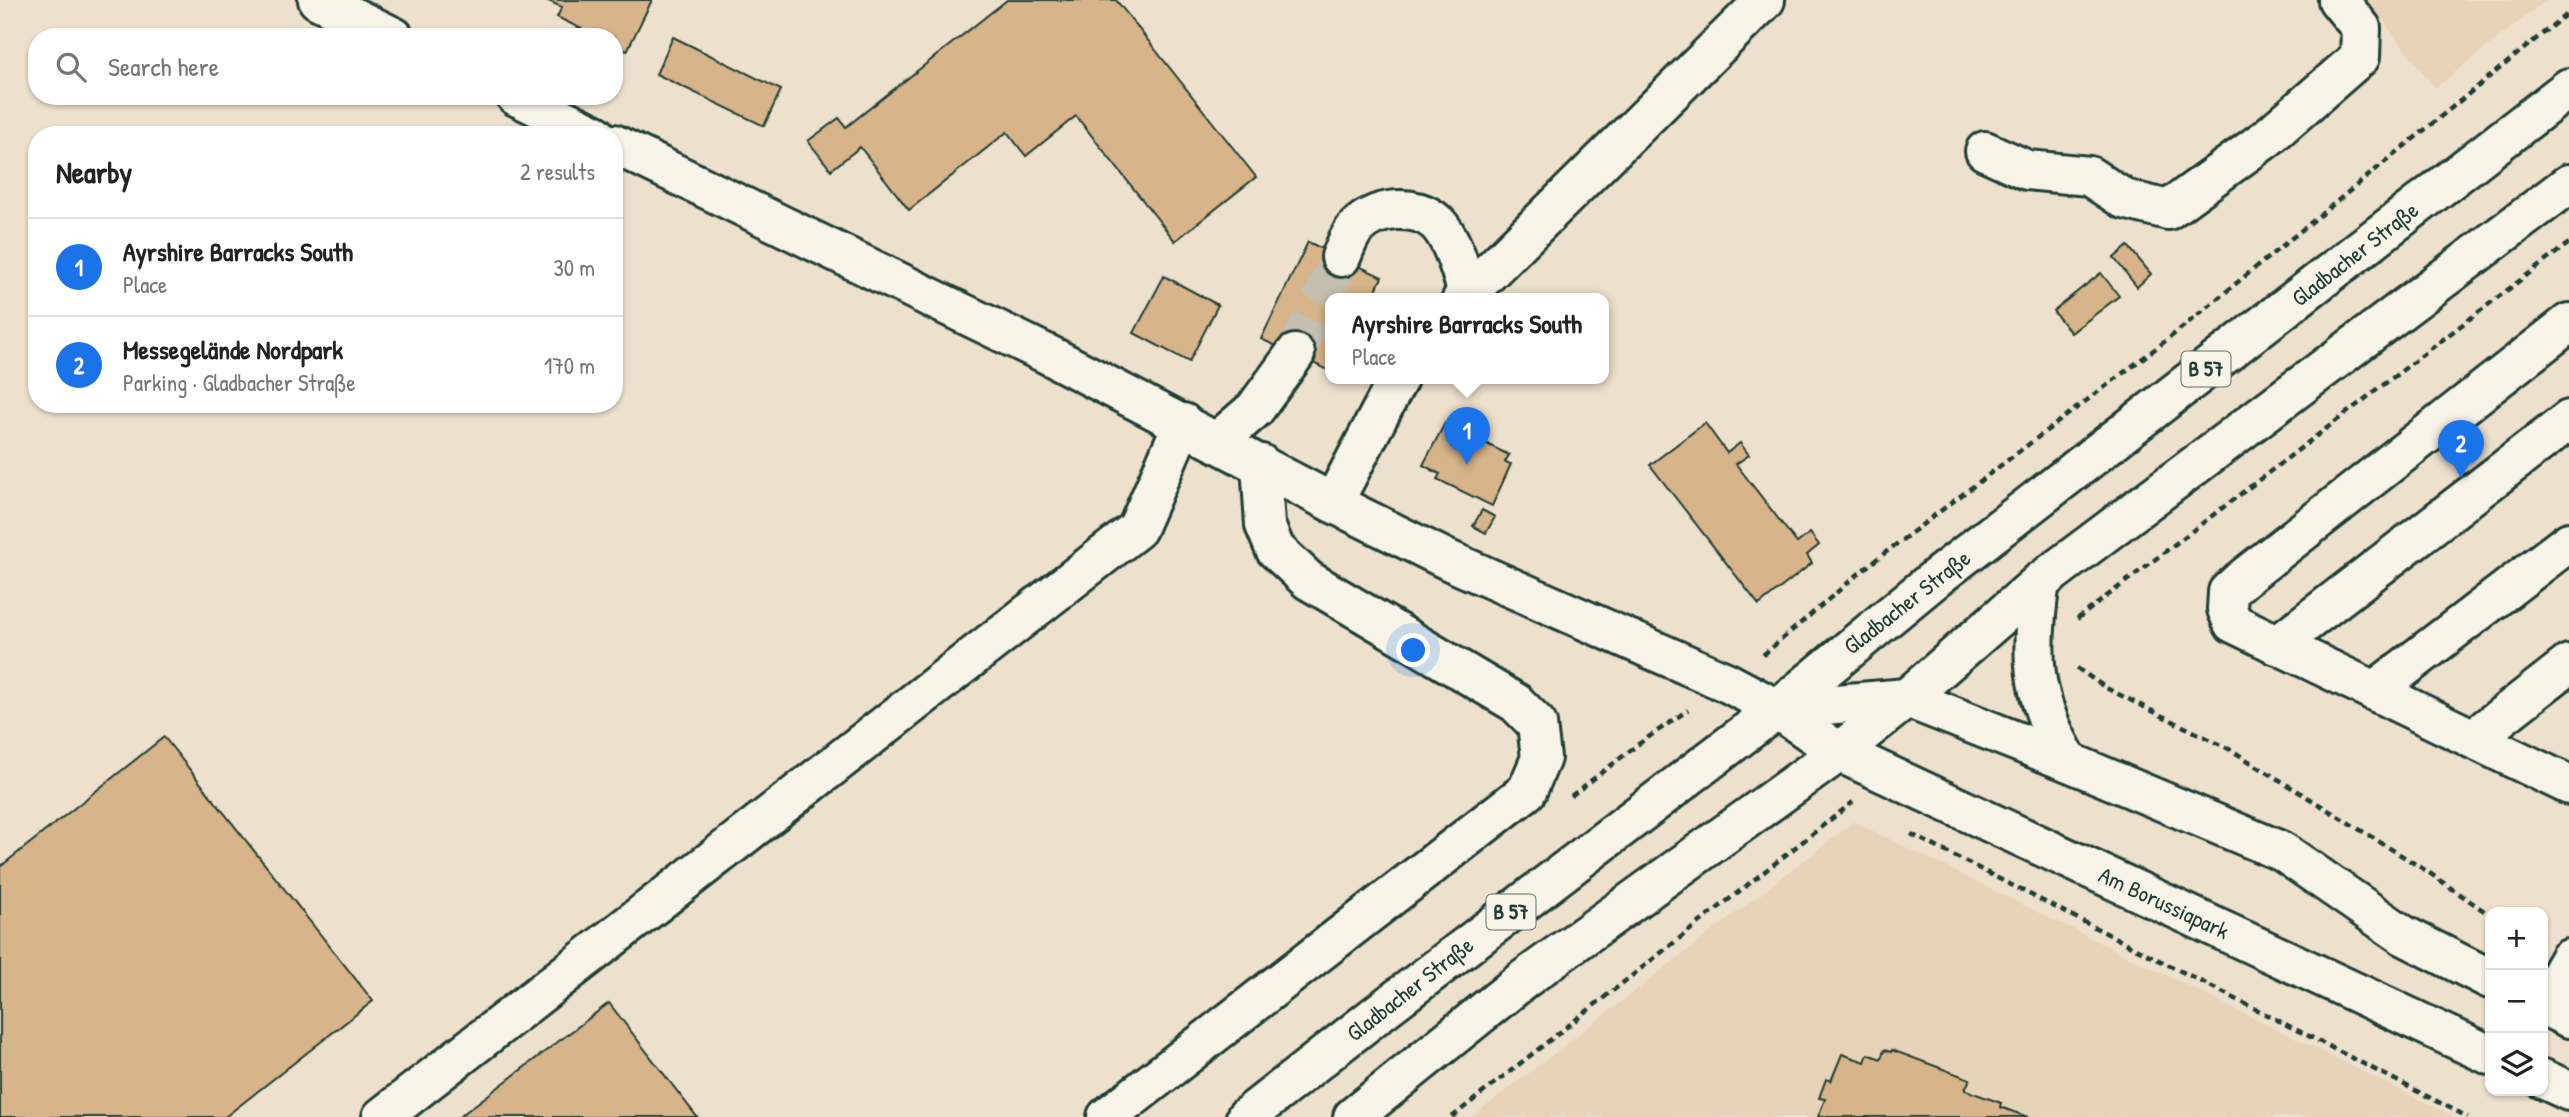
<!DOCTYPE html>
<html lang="en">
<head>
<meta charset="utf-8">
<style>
  body { margin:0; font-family:"Patrick Hand",sans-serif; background:#f2f2f2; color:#222 }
  .controls { position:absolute; right:21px; bottom:21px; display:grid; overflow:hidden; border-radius:14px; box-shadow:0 2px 5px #0004 }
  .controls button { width:63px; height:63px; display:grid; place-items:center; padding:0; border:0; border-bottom:2px solid #e0e0e0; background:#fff; color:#222; font:35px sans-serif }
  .you { position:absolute; left:1414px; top:651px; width:24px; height:24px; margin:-18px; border:5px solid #fff; border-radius:50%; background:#1a73e8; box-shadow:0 0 0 10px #1a73e833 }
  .badge { display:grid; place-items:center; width:46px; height:46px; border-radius:50%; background:#1a73e8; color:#fff; font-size:23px; font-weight:700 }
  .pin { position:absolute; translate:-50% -58px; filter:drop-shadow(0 2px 4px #0008) }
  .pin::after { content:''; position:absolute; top:37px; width:24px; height:21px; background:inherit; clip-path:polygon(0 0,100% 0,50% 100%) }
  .popup { position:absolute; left:1325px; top:293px; width:284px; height:91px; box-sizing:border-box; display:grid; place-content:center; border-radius:14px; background:#fff; filter:drop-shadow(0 2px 5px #0005); font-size:23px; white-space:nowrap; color:#767676 }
  .popup b { font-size:26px; color:#222 }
  .popup::after { content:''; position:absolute; left:50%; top:100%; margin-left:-14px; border:14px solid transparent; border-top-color:#fff }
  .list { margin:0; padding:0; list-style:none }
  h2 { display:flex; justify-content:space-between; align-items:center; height:91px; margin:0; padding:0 28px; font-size:30px }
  h2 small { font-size:23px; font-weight:400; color:#767676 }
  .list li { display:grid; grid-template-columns:46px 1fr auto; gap:21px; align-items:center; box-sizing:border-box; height:98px; padding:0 28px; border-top:2px solid #e0e0e0 }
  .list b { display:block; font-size:26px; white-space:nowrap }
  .list p { margin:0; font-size:23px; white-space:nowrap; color:#767676 }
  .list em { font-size:23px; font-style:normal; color:#767676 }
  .icon { flex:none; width:38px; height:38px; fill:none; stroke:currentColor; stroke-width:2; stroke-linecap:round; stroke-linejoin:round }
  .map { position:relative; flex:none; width:2569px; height:1117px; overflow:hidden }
  .search { position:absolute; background:#fff; box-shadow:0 2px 5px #0004; left:28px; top:28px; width:595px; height:77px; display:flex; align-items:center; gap:18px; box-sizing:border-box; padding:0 24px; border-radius:28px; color:#767676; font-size:26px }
  .panel { position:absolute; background:#fff; box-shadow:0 2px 5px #0004; left:28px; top:126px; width:595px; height:287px; border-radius:28px }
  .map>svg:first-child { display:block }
  .built { fill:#e6d3b8 }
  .building { fill:#d7b489; stroke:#1f3d34; stroke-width:2 }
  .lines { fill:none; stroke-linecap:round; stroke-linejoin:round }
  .minor-tunnel { stroke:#c4bfae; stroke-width:38; stroke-dasharray:38 19; stroke-linecap:butt }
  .minor-casing { stroke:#1f3d34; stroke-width:44 }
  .major-casing { stroke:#1f3d34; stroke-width:44 }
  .path { stroke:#1f3d34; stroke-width:4.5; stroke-dasharray:7 5; stroke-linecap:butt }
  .minor { stroke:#f7f3e8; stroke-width:38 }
  .major { stroke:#f7f3e8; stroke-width:38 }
  .labels { text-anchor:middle; stroke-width:5; stroke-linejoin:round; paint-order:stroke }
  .shield { fill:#f7f3e8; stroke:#60746a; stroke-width:2 }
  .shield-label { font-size:21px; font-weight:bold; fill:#1f3d34 }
  .street-label { font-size:23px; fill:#1f3d34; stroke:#f7f3e8 }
</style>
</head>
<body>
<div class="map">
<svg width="2569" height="1117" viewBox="0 0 2569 1117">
  <rect width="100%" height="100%" fill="#ede0cc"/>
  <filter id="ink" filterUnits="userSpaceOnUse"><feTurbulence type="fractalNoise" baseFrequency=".0143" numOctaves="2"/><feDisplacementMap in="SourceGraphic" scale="14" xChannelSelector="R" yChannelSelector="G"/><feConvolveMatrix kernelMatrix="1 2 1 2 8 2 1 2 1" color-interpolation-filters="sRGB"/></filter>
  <g filter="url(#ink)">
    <!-- built -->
    <g class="built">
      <polygon points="2367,0 2546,0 2435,88"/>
      <polygon points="1854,822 2455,1117 1472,1117"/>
    </g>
    <!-- building -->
    <g class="building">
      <polygon points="546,0 652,0 627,51 614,45 614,37 598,37 557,17 562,7"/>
      <polygon points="1007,0 1116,0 1256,177 1175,241 1076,116 1026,156 1007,132 909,210 860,147 831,170 808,141 839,118 846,127"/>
      <polygon points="673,37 781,90 764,126 656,74"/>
      <polygon points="1308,242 1382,277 1372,299 1330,299 1330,371 1261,339"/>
      <polygon points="2128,246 2151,274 2137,287 2114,258"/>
      <polygon points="2101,273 2119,296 2071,333 2053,311"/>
      <polygon points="1164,276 1218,305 1189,362 1134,333"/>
      <polygon points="1445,423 1509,455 1505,462 1511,464 1492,506 1437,479 1440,474 1423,465"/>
      <polygon points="1705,423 1727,453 1740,443 1749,455 1736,464 1797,543 1810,533 1819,545 1807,555 1812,563 1759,605 1650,465"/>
      <polygon points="1482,510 1495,517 1486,533 1473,526"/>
      <polygon points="164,737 373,1001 225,1117 0,1117 0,867"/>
      <polygon points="609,1003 697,1117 459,1117"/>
      <polygon points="1884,1050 1891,1052 1892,1050 1970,1079 1965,1090 2001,1103 2000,1107 2028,1117 1818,1117 1825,1099 1819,1098 1826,1079 1831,1081 1842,1054 1865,1062 1868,1054 1881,1059"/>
    </g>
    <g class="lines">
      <!-- minor-tunnel -->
      <polyline class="minor-tunnel" points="1295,354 1341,257"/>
      <defs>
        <g id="minor">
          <polyline points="318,0 394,37"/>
          <polyline points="516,96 596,135"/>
          <polyline points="614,144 1049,355 1333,503 1448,560 1728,683 1777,709 1839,752 2490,1055"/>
          <polyline points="1985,151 2027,170 2089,176 2124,199 2168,210 2267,138 2360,57 2361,28 2338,0"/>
          <path d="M1341 257C1345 248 1349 235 1356 228 1375 207 1416 203 1437 223 1453 239 1461 272 1468 293"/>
          <polyline points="1462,299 1765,0"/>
          <polyline points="2569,323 2241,580 2228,592 2227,609 2233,623 2569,785"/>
          <polyline points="1218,441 1255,409 1295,354"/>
          <polyline points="1333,503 1398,379"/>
          <path d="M2040 582C2029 655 2031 698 2069 762"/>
          <polyline points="2277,645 2569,420"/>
          <polyline points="2374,691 2569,542"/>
          <polyline points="1777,709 1907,698 2069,762 2283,852 2403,935 2490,979"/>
          <polyline points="2473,739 2569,664"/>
          <polyline points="2569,959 2543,1005 2569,1018"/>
          <polyline points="2543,1079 2569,1091"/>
          <polyline points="382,1117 1137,529 1183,423"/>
          <polyline points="1107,1117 1527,791 1541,758 1537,724 1516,703 1308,580 1275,549 1265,525 1261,464"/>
        </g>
        <g id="major">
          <polyline points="1246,1117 1376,1015 1777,709 1937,577 2569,88"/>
          <polyline points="1353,1117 1523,980 1839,752 1907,698 2040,582 2569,184"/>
        </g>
      </defs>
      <!-- minor casing -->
      <use href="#minor" class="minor-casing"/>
      <!-- major casing -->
      <use href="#major" class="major-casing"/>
      <!-- path -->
      <g class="path">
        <polyline points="2077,619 2569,243"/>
        <polyline points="1763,655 1869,565 2168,339 2569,12"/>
        <polyline points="2077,668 2106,688 2231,750 2425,870 2490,915"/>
        <polyline points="1571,796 1640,743 1688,710"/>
        <polyline points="1911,834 2468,1117"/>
        <polyline points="1452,1117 1853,802"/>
      </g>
      <!-- minor -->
      <use href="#minor" class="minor"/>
      <!-- major -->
      <use href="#major" class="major"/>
    </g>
  </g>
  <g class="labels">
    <!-- shield labels -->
    <g class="shield">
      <rect x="2181.5" y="351.5" width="49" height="35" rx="5"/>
      <rect x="1486.5" y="894.5" width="49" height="35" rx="5"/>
    </g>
    <g class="shield-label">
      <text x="2206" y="376">B 57</text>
      <text x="1511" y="919">B 57</text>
    </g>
    <!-- street labels -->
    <g class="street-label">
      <text transform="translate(2355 254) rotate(-38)" y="8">Gladbacher Straße</text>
      <text transform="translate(1907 602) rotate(-38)" y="8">Gladbacher Straße</text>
      <text transform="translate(2164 903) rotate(25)" y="8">Am Borussiapark</text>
      <text transform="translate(1410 989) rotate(-38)" y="8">Gladbacher Straße</text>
    </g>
  </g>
</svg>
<div class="controls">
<button>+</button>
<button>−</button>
<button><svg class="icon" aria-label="layers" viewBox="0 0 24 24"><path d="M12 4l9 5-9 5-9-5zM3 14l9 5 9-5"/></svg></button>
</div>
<div class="you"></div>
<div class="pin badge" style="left:1467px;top:465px">1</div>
<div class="popup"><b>Ayrshire Barracks South</b>Place</div>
<div class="pin badge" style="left:2461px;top:478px">2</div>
<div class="search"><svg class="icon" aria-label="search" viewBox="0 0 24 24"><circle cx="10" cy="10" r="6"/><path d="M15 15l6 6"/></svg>Search here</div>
<section class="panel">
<h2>Nearby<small>2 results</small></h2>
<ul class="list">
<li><span class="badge">1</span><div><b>Ayrshire Barracks South</b><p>Place</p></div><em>30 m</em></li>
<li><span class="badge">2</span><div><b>Messegelände Nordpark</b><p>Parking · Gladbacher Straße</p></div><em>170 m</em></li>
</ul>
</section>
</div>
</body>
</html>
